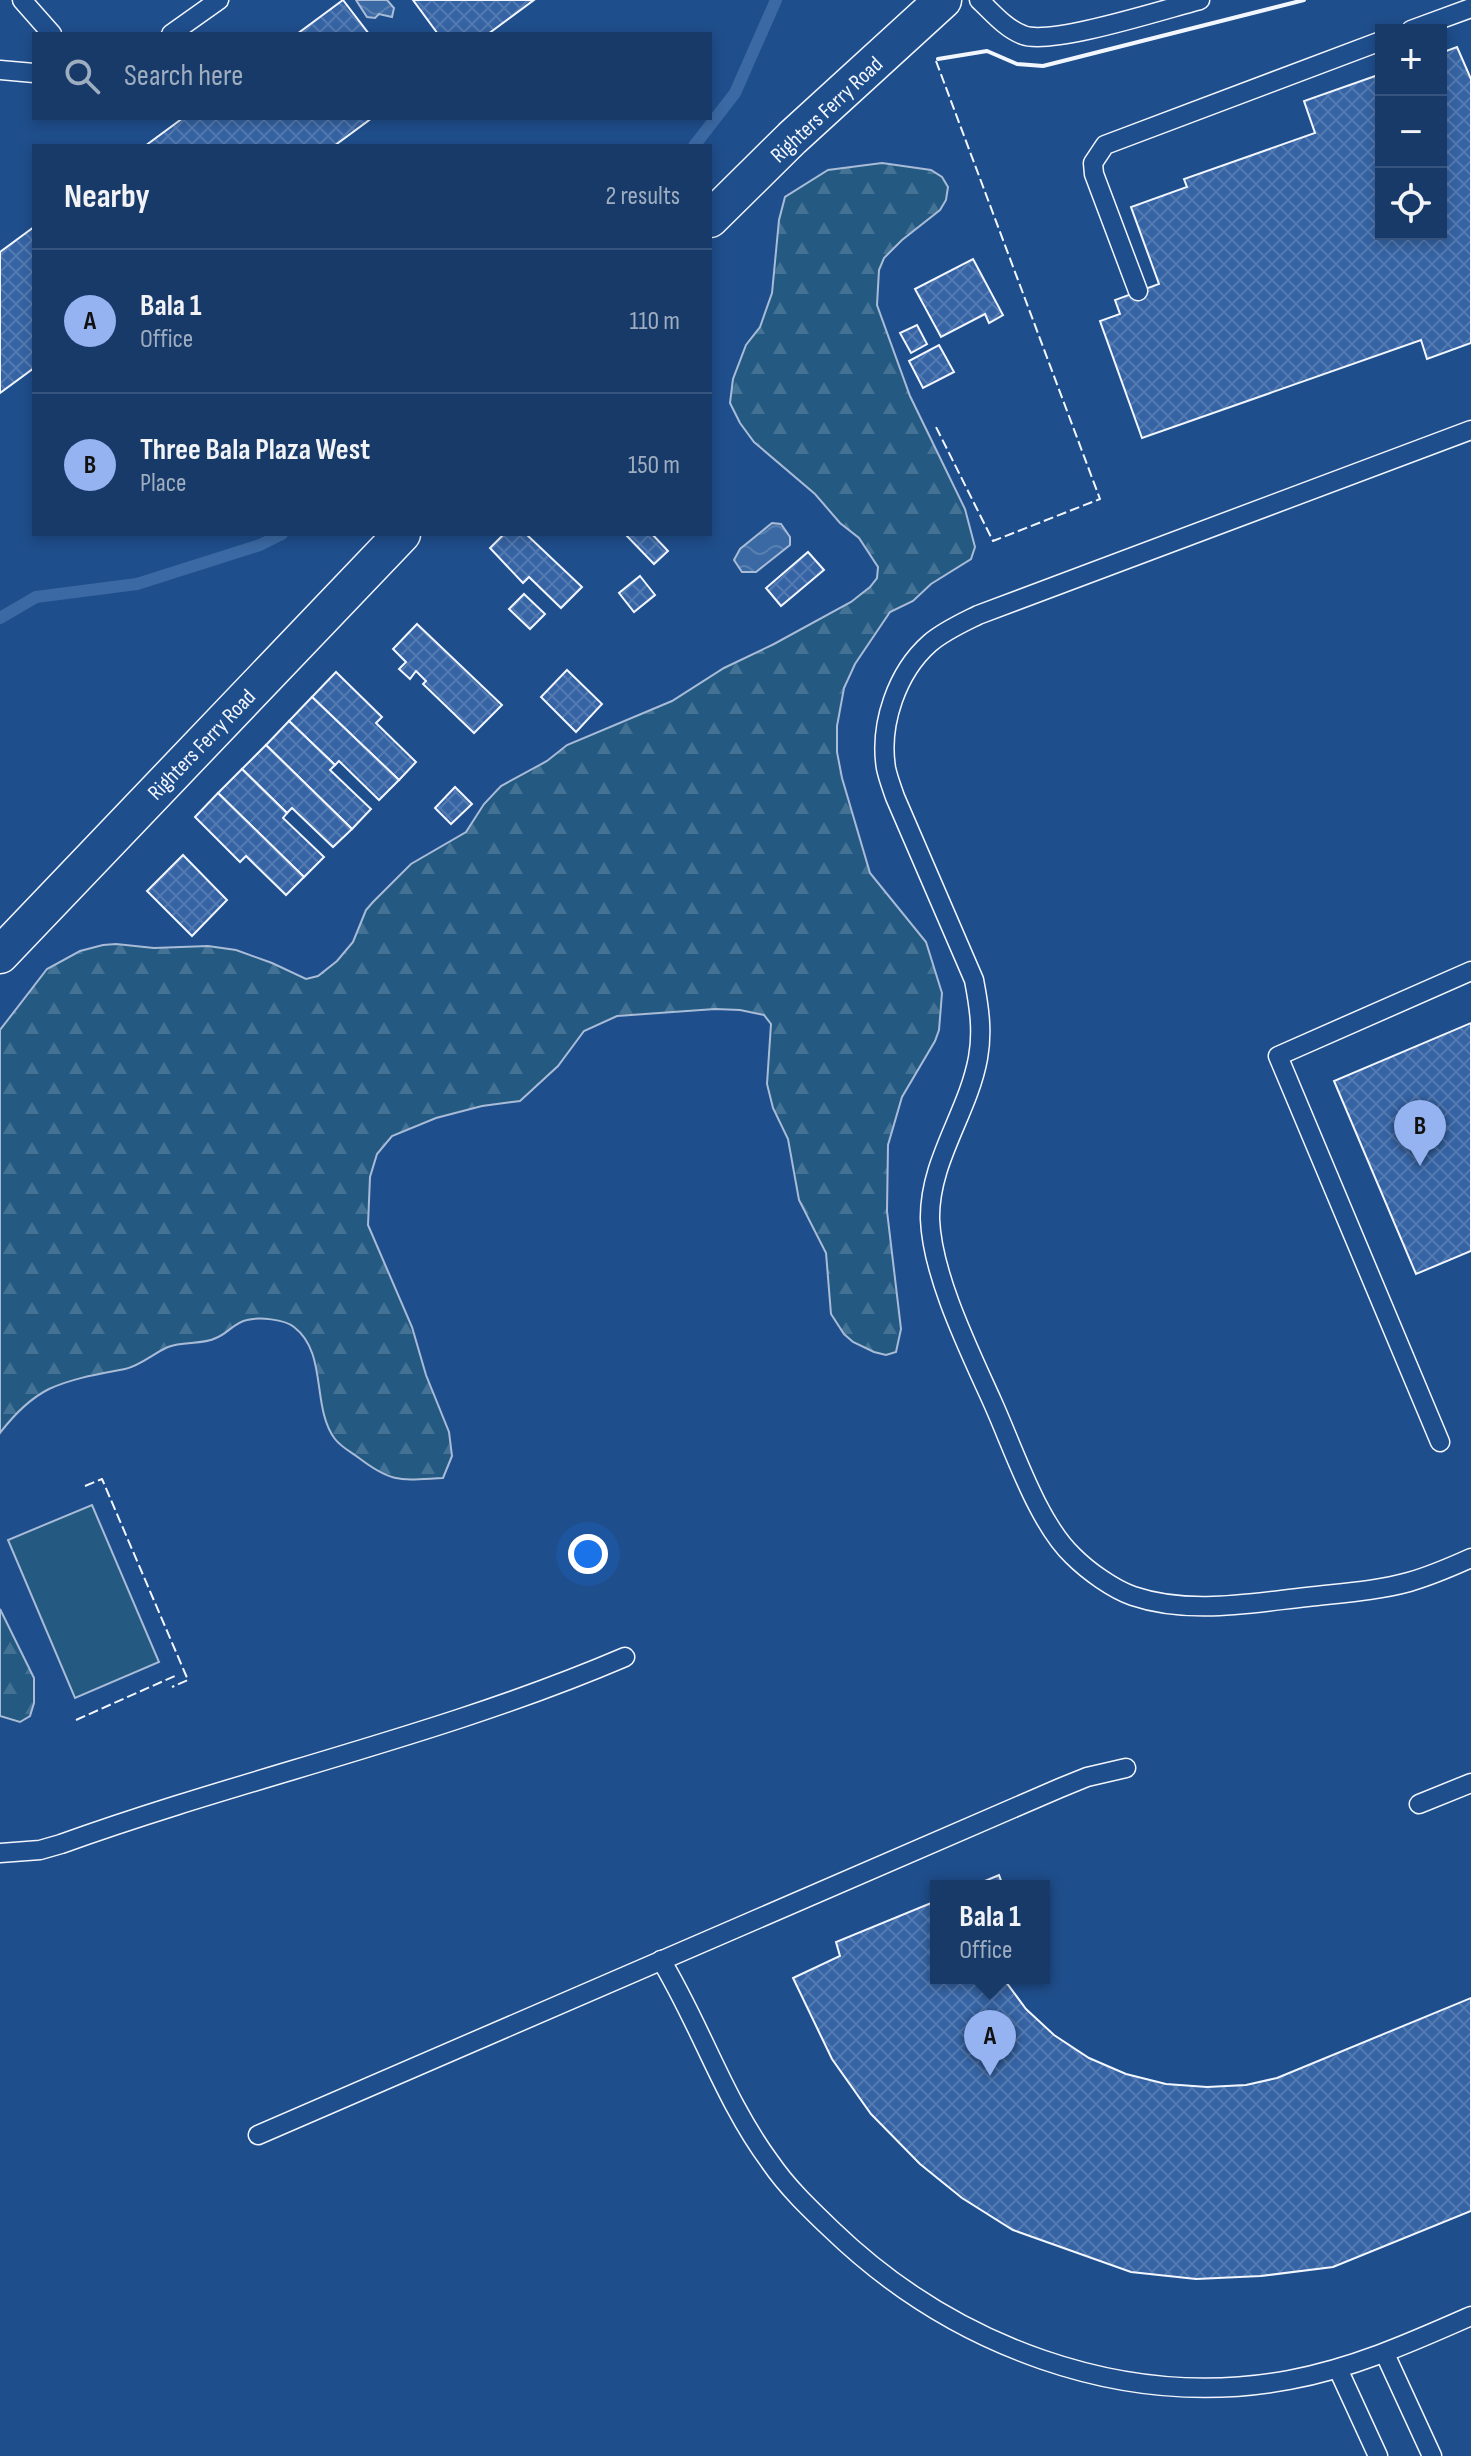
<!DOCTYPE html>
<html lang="en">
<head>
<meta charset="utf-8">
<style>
  body { margin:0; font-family:"Sofia Sans Condensed",sans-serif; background:#20416f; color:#f1f3f6 }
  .controls { position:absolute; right:24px; top:24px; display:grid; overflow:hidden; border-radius:0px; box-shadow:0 4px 12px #0003 }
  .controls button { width:72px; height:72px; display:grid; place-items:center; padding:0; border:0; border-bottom:2px solid #36547d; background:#173a69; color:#f1f3f6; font:40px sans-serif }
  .you { position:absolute; left:588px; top:1554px; width:28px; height:28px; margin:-20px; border:6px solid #fff; border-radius:50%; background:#1a73e8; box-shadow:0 0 0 12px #1a73e833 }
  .badge { display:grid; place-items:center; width:52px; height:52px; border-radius:50%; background:#95b2f1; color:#111; font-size:26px; font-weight:700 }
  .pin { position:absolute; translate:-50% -66px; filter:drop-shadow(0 2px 4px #0008) }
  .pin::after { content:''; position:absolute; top:42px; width:28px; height:24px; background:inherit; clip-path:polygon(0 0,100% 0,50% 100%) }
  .popup { position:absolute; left:930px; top:1880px; width:120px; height:104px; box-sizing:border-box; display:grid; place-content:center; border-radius:0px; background:#173a69; filter:drop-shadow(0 2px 6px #0005); font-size:26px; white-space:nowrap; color:#9eadc0 }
  .popup b { font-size:30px; color:#f1f3f6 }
  .popup::after { content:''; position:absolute; left:50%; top:100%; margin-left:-16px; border:16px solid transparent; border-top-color:#173a69 }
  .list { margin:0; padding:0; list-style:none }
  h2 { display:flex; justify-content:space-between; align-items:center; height:104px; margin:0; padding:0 32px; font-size:34px }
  h2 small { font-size:26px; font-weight:400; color:#9eadc0 }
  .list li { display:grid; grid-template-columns:52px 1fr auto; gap:24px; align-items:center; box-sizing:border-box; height:144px; padding:0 32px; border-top:2px solid #36547d }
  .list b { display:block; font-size:30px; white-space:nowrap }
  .list p { margin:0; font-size:26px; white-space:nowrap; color:#9eadc0 }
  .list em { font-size:26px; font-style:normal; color:#9eadc0 }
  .icon { flex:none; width:44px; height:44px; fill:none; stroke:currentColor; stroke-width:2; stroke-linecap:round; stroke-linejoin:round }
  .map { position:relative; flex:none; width:1471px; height:2456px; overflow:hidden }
  .search { position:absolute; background:#173a69; box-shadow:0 4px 12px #0003; left:32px; top:32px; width:680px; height:88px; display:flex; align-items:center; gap:20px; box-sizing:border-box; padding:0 28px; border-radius:0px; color:#9eadc0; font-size:30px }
  .panel { position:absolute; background:#173a69; box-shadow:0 4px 12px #0003; left:32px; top:144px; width:680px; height:392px; border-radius:0px }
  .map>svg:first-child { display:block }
  .grass { fill:#245a82; stroke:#a8bbd7; stroke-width:2 }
  .forest { fill:url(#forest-firs); stroke:#a8bbd7; stroke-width:2 }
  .water { fill:url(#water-waves); stroke:#a8bbd7; stroke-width:2 }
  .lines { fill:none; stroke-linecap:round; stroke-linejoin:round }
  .stream { stroke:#3b69a3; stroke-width:12 }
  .building { fill:url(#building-cross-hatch); stroke:#f2f6ff; stroke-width:2 }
  .service-casing { stroke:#f2f6ff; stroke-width:21 }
  .minor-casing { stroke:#f2f6ff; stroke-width:39 }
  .service { stroke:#1f4e8c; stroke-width:18 }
  .minor { stroke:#1f4e8c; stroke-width:36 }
  .fence { stroke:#f2f6ff; stroke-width:2; stroke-dasharray:10 4; stroke-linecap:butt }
  .wall { stroke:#f2f6ff; stroke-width:4 }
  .labels { text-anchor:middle; stroke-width:6; stroke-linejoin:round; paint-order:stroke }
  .street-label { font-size:22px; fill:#f2f6ff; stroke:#1f4e8c }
</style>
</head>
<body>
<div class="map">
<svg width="1471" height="2456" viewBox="0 0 1471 2456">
  <defs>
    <pattern id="forest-firs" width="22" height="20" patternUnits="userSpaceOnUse" patternTransform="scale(2)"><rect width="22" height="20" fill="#245a82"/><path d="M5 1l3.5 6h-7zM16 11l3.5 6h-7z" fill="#447295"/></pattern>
    <pattern id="water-waves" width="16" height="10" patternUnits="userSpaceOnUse" patternTransform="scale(2)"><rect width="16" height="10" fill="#3b69a3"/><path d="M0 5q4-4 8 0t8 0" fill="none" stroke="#587fb1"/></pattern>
    <pattern id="building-cross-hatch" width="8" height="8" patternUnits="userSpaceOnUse" patternTransform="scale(2)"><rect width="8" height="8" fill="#3563a3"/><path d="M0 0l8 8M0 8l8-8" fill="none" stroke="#537ab1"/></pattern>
  </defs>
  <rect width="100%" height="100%" fill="#1f4e8c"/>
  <!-- grass -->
  <polygon class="grass" points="92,1505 159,1662 75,1698 8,1540"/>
  <!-- forest -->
  <g class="forest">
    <path d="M882 163 931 170 942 177 948 187 946 200 940 210 902 240 884 258 879 270 877 305 910 396 965 509 975 547 971 559 931 584 913 601 890 612 855 664 844 688 837 726V752L842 778 870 873 926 942 942 993 939 1030 935 1041 902 1097 888 1145 887 1211 901 1329 896 1352 886 1355 874 1352 853 1342 844 1334 831 1314 826 1253 799 1200 788 1139 773 1108 767 1084 771 1024 764 1015 740 1010 715 1009 617 1016 584 1031 558 1066 520 1101 482 1106 436 1118 392 1136 377 1154 370 1177 368 1225 412 1327 426 1375 449 1432 452 1456 443 1478C402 1480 393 1484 359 1458 351 1452 341 1447 335 1439 311 1407 328 1353 294 1327 284 1319 259 1317 247 1320 235 1322 227 1334 216 1338 202 1345 183 1341 168 1347 154 1353 140 1366 125 1369 99 1374 73 1378 49 1389 29 1399 13 1416 0 1433V1030L47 969 80 951 103 945 116 944 154 948 208 946 236 950 272 963 306 979 318 976 337 961 353 942 366 910 373 902 411 864 466 832 484 804 501 786 547 761 567 745 672 701 724 668 774 644 851 602 870 587 877 578 878 567 859 538 840 523 815 494 754 442 740 423 730 403 733 379 746 345 760 327 772 293 779 220 785 197 828 170Z"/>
    <polygon points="0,1609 34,1678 34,1703 30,1716 20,1722 0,1716"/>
  </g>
  <!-- water -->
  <g class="water">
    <polygon points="356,0 387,0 394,8 392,17 379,14 375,18 367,17"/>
    <polygon points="772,523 781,524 790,537 790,545 756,572 742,572 734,560 740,549"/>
  </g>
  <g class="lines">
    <!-- stream -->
    <g class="stream">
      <polyline points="694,146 735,93 776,0"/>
      <polyline points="0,618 36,597 137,584 260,545 282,534"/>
    </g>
  </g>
  <!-- building -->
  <g class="building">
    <polygon points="343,0 369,34 297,34"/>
    <polygon points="413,0 534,0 488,34 438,34"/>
    <polygon points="1457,47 1471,79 1471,343 1427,359 1421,340 1142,438 1100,321 1120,314 1115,300 1159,284 1131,207 1187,187 1184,179 1315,133 1304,101 1381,74 1381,234 1441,234 1441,53"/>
    <polygon points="183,118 372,118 334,146 145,146"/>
    <polygon points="34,227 34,368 0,393 0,252"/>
    <polygon points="973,259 1003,315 989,323 985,314 941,337 915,289"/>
    <polygon points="917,325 927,344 911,353 900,333"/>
    <polygon points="939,345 954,372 923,388 909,361"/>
    <polygon points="504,534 526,534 582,587 561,608 529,577 523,583 490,548"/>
    <polygon points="625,534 652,534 668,551 654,564"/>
    <polygon points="808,552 824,570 781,606 766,588"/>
    <polygon points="640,576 655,595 634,612 619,593"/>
    <polygon points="524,594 545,614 530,629 509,609"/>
    <polygon points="417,624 502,705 474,733 423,684 426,681 416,671 410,679 399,669 406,662 393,649"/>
    <polygon points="567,670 602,704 576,732 541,697"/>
    <polygon points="336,672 382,717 376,723 416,762 399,780 312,697"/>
    <polygon points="312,697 399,780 379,800 339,761 335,765 289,721"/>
    <polygon points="289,721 335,765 330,770 371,809 352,829 266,745"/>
    <polygon points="266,745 352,829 333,847 292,808 287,813 242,769"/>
    <polygon points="242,769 287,813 283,818 324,857 304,877 218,793"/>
    <polygon points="455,787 472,804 451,824 435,808"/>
    <polygon points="218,793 304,877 286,895 246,856 240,862 195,817"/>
    <polygon points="183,855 227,900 192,936 147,891"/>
    <polygon points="1471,1023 1471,1251 1416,1274 1334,1081"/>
    <polygon points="999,1875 1003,1886 973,1886"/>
    <polygon points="936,1901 936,1978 1003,1978 1026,2009 1054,2035 1089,2058 1126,2074 1166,2084 1207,2087 1246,2085 1277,2078 1471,1998 1471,2211 1333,2267 1261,2276 1196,2279 1131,2272 1013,2230 962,2198 920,2164 871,2114 832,2059 793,1978 840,1956 836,1942"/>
  </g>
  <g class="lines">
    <defs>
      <g id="service">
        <polyline points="22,0 52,34"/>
        <path d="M979 0C992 12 1006 29 1023 35 1051 46 1165 9 1200 0"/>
        <polyline points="1411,30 1471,8"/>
        <polyline points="171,34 219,0"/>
        <polyline points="0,70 34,73"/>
        <polyline points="1138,291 1094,174 1093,163 1105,145 1381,41"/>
        <path d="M1471 430 978 615C962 623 944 631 930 643 897 672 879 724 886 768 888 778 892 788 895 797L974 980C979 1006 983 1031 978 1058 968 1113 929 1161 930 1219 932 1275 969 1350 992 1401 1013 1447 1037 1522 1073 1556 1088 1571 1113 1589 1133 1596 1189 1615 1251 1603 1307 1597 1341 1593 1376 1591 1409 1582 1430 1576 1451 1567 1471 1558"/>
        <polyline points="1440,1442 1278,1056 1471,971"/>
        <polyline points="1419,1804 1471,1783"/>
        <path d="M0 1853 40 1850 61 1844C247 1777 443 1735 625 1657"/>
        <path d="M661 1960C701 2026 724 2100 770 2162 787 2187 809 2208 831 2229 951 2345 1122 2411 1289 2380 1354 2368 1412 2342 1471 2316"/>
        <polyline points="258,2135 1060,1788 1087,1777 1126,1768"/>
        <polyline points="1385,2354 1432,2456"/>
        <polyline points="1338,2369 1378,2456"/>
      </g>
      <g id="minor">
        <polyline points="710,219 792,138 943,0"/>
        <polyline points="0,955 402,534"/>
      </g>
    </defs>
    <!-- service casing -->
    <use href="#service" class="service-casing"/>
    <!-- minor casing -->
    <use href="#minor" class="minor-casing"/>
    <!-- service -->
    <use href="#service" class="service"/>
    <!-- minor -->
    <use href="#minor" class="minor"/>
    <!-- fence -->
    <g class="fence">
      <polyline points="936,61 1100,499 993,541 936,427"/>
      <polyline points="85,1486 102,1479 188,1680 172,1687"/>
      <polyline points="76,1720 177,1675"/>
    </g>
    <!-- wall -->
    <polyline class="wall" points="938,59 987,51 1017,64 1043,66 1304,0"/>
  </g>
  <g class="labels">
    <!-- street labels -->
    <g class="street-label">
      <text transform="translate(826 109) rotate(-43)" y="8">Righters Ferry Road</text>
      <text transform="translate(201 744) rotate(-46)" y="8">Righters Ferry Road</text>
    </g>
  </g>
</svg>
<div class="controls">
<button>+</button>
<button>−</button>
<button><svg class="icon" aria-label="locate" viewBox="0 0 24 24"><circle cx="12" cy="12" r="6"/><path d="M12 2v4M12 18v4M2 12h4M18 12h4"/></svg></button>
</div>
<div class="you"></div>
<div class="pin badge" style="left:990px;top:2076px">A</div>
<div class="popup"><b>Bala 1</b>Office</div>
<div class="pin badge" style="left:1420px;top:1166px">B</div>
<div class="search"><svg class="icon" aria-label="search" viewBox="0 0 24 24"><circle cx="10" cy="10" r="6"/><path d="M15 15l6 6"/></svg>Search here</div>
<section class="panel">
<h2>Nearby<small>2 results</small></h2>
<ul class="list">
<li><span class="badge">A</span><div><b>Bala 1</b><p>Office</p></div><em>110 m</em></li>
<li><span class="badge">B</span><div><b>Three Bala Plaza West</b><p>Place</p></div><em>150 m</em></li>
</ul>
</section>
</div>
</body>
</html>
